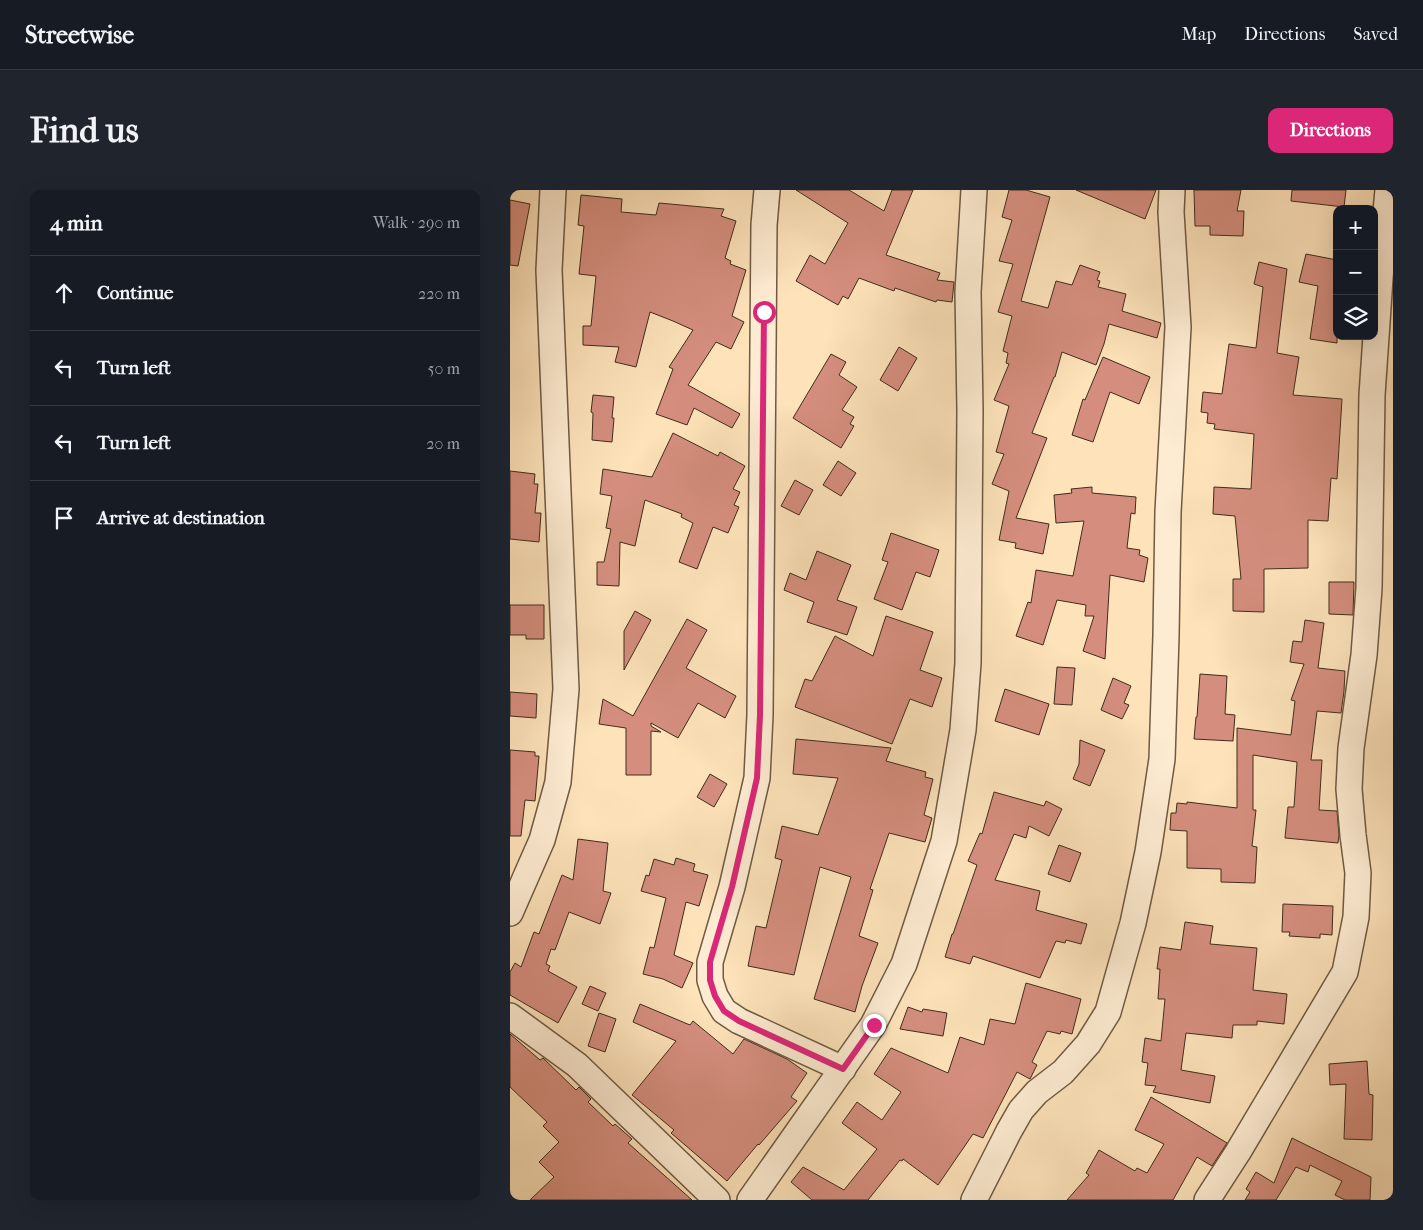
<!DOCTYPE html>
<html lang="en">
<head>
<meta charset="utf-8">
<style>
  body { margin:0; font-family:"IM FELL French Canon",serif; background:#20242c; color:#f1f3f6 }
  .controls { position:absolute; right:15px; top:15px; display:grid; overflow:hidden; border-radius:10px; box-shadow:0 5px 20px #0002 }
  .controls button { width:45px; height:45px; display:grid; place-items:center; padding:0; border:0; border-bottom:1px solid #363941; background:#171b24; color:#f1f3f6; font:25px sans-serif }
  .stop { position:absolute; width:15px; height:15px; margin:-11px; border:4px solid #db2777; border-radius:50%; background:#fff }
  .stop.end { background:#db2777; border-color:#fff; box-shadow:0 1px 5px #0008 }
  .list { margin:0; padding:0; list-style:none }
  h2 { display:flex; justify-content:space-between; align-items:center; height:65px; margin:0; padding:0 20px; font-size:21px }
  h2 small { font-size:16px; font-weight:400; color:#9ea1a6 }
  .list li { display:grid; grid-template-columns:32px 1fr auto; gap:15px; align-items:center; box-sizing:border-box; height:75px; padding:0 20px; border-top:1px solid #363941 }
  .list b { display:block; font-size:19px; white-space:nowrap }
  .list em { font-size:16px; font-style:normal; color:#9ea1a6 }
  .icon { flex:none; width:28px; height:28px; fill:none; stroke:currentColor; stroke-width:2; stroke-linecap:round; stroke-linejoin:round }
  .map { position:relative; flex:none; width:883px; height:1010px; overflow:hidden; border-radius:10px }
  header { display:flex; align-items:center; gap:30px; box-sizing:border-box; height:70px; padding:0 25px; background:#171b24; border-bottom:1px solid #363941 }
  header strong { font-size:24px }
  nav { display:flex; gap:28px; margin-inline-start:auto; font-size:18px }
  .intro { display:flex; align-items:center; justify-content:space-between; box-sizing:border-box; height:120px; padding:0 30px }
  h1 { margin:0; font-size:35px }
  .button { padding:12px 22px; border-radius:10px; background:#db2777; color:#fff; font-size:18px; font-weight:700 }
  main { display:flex; gap:30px; padding:0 30px }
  aside { flex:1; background:#171b24; border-radius:10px; box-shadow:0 5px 20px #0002 }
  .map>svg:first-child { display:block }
  .building { fill:#d58e7e; stroke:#402c1a }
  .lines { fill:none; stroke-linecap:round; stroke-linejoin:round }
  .street-casing { stroke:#6f5a42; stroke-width:28 }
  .street { stroke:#feecd2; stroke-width:25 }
  .route { stroke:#db2777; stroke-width:6 }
</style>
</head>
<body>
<header>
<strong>Streetwise</strong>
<nav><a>Map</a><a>Directions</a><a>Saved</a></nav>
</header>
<div class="intro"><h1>Find us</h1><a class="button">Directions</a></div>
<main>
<aside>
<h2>4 min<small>Walk · 290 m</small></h2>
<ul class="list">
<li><svg class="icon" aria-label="ahead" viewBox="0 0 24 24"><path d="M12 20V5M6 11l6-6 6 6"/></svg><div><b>Continue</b></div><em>220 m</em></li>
<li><svg class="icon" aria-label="left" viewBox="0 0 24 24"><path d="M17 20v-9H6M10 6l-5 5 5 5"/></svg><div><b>Turn left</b></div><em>50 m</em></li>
<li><svg class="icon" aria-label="left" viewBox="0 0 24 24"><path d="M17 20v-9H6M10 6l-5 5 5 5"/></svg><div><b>Turn left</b></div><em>20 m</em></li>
<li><svg class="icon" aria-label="arrive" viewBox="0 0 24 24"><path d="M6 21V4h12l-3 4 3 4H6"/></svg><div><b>Arrive at destination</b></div></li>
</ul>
</aside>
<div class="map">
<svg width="883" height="1010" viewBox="0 0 883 1010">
  <rect width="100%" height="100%" fill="#fde2ba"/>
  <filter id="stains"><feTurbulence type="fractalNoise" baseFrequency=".004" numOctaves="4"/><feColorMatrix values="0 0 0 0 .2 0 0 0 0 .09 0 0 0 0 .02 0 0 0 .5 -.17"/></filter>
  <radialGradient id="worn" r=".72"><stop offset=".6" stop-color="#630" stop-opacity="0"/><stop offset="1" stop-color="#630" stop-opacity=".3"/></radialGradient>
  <!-- building -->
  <g class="building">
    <polygon points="286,0 339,0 374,21 382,0 403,0 376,65 430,83 427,90 444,92 442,112 427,110 426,112 385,98 384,101 349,88 338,109 333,106 328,115 286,91 300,65 315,74 338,33"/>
    <polygon points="499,0 516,0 540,7 511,111 538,118 546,91 562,95 570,75 590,82 587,90 590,91 588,97 616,104 612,121 651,133 647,148 599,134 594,154 586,175 552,162 545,187 544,187 522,243 537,248 506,328 539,334 533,364 505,358 506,353 489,350 499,301 482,294 494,264 486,262 499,216 484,210 499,174 496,173 498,163 493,161 502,126 488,122 503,74 489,71 502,30 492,27"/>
    <polygon points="566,0 646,0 635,29"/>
    <polygon points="684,0 731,0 727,21 734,21 733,46 700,45 700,36 685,36"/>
    <polygon points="782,0 836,0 834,17 781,11"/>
    <polygon points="71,5 112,9 111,22 146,25 149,13 214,19 211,26 226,31 215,68 221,71 220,74 236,80 222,126 234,132 221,159 206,152 178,195 230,224 222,238 184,218 177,235 146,224 163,179 159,177 183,140 163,131 140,122 126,177 105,172 109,157 73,155 73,136 81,136 86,86 69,84 74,36 68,35"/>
    <polygon points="0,10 20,14 8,76 0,75"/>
    <polygon points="796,64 827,70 827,153 800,149 808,96 789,92"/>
    <polygon points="749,72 777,79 767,163 789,167 783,205 832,209 827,289 821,288 818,331 798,330 798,378 754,379 754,422 723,421 723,389 731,389 725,326 703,324 704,297 741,299 744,244 704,239 705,234 697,233 698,223 691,222 693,202 712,204 719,154 746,158 753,97 744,94"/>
    <polygon points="389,157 407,168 388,201 370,190"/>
    <polygon points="321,164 336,172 329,185 347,197 332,220 344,227 340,234 344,236 331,258 283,228"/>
    <polygon points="593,167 640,187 629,214 600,202 583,252 562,245 573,209 575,210"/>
    <polygon points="83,205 104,207 102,228 104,228 102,252 82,250 83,223 81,222"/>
    <polygon points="163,243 208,266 210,262 235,276 223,299 230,302 224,315 229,317 218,343 203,337 187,379 169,372 183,333 171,327 172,324 135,310 125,356 110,352 109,396 87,395 87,372 94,372 101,339 96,338 102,306 90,304 93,279 142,287"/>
    <polygon points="328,271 346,283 331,306 313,295"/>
    <polygon points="0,281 25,284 24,294 28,294 25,323 31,323 29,352 0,349"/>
    <polygon points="285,290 303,300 289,325 271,316"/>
    <polygon points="582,297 582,303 626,307 625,324 621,323 617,358 630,360 629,365 638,368 634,392 600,385 595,469 573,461 584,426 575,426 576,415 547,410 533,455 506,446 518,412 521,413 526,380 563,386 574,331 546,333 544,305 562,303 561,299"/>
    <polygon points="381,343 429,360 420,387 406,382 392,420 364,409 378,372 372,370"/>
    <polygon points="307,361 341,375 327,410 347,417 337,445 297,432 304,412 274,400 280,383 296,390"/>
    <polygon points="819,392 844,392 843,425 819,424"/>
    <polygon points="0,415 34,415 34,449 16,449 16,445 0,445"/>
    <polygon points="125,421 141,430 114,480 114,441"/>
    <polygon points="376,426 423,442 410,480 432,488 422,517 400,509 382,554 285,517 295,489 302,491 325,446 363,466"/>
    <polygon points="177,429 197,440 176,478 226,506 215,528 188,513 168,548 141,533 141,536 151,542 141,541 141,585 116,585 116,538 89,534 93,509 123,526"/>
    <polygon points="795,430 814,433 808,478 835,481 834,501 831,523 807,521 801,570 812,570 809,620 827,621 829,645 828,653 775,648 778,617 784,617 787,572 743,565 743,620 746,620 742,656 747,657 745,693 711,692 711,679 677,678 677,641 660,640 661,623 666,623 667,613 677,614 677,612 727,618 727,538 781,545 785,511 781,510 794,474 780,472 783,451 792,452"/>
    <polygon points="547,477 565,478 562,515 544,514"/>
    <polygon points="690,484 717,486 715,524 725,525 723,551 684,549 686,527 687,527"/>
    <polygon points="603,488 621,496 614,513 619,515 612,529 591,520"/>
    <polygon points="495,499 539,514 529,545 485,531"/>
    <polygon points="0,502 27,504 26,528 0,526"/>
    <polygon points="286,549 381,558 376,571 416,582 415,587 423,589 414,625 422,628 415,652 379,643 360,699 363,700 349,746 368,753 352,796 345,822 304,809 341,687 310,677 284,785 238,776 246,736 256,738 272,670 265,668 272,636 308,645 328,588 283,584"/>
    <polygon points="570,550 595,560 580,596 563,589 569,574"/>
    <polygon points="0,560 25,562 25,566 29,566 25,611 15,610 11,646 0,646"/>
    <polygon points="200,584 217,594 204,617 187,607"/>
    <polygon points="484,602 534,616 536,611 552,619 539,646 519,636 516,648 504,644 485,690 530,701 526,720 577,734 571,754 556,750 555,753 546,751 530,788 463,766 460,774 435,767 442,744 443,744 467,675 458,671 470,643 472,644"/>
    <polygon points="68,649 98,653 93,701 101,703 90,734 59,722 45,760 41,759 36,774 40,776 38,781 67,797 48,833 0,805 0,782 5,773 11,777 24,742 29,744 52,685 63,690"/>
    <polygon points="549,655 571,663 560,692 538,684"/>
    <polygon points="166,668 185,674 183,681 198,685 189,716 176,712 164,765 183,773 172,798 153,789 133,784 140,757 144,758 156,708 131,701 136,685 139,686 144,669 164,675"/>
    <polygon points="773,714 823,716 822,745 810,744 810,748 779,746 780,742 772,742"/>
    <polygon points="675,732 703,736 700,754 747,758 743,800 777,804 774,834 747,831 747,835 723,835 722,848 676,843 671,880 705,886 700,913 643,902 646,896 635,895 638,873 632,872 635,848 651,851 655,809 648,809 650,779 647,779 650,757 671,760"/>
    <polygon points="516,793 571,809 562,844 551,841 550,844 537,841 522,872 527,875 520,889 507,882 473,948 463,944 428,995 393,969 392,971 390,970 358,1010 302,1010 281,992 293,977 334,1000 367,959 332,933 347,912 372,930 391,902 364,884 381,858 438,883 450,847 474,855 480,829 505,834"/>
    <polygon points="80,796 96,803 88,821 72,814"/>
    <polygon points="130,814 180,835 183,831 223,864 234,849 277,869 297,883 281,907 287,911 249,955 248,954 217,991 161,943 164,940 122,905 166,851 123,832"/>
    <polygon points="398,817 412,822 413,819 437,823 433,846 390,839"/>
    <polygon points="89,823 106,829 95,862 78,856"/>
    <polygon points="0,844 30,870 33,868 66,900 69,897 81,909 78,912 103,936 105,934 122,949 118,953 182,1010 20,1010 44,987 29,972 49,952 33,936 37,932 0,897"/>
    <polygon points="857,871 859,904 863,905 862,950 834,949 836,894 820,895 819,874"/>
    <polygon points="641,907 717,953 702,976 687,967 663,1010 557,1010 579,985 576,983 589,960 625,981 627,978 637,983 654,954 625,940"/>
    <polygon points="782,948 861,987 860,1010 835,1010 825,1005 832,991 800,975 798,982 786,977 766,1010 735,1010 740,1002 736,999 746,982 764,993"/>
  </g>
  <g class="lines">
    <defs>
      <g id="street">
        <polyline points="257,0 254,35 250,525 247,588 222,697 200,772 200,790 205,806 214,821 229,831 333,879"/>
        <polyline points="0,723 32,650 48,592 56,499 39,80 43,0"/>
        <polyline points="0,826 67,875 207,1010"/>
        <polyline points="240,1010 363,835 394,774 434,651 453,540 458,473 460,221 458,102 464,0"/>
        <polyline points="464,1010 499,941 511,920 527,902 553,882 578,854 598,822 623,733 638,662 652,569 656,446 658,322 668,137 661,22 662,0"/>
        <polyline points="697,1010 728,962 835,782 846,727 848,683 843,645 839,599 841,558 854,465 859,398 862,205 870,88 878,0"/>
      </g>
    </defs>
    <!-- street casing -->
    <use href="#street" class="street-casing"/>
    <!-- street -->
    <use href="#street" class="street"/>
  </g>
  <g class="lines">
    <!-- route -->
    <polyline class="route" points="254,122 250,525 247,588 222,697 200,772 200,790 205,806 214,821 229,831 333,879 364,835"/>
  </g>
  <rect width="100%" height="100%" filter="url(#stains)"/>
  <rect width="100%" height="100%" fill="url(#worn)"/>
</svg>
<div class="controls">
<button>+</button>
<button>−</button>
<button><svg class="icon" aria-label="layers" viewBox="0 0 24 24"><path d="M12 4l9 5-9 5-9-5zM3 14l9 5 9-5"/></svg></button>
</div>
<div class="stop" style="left:254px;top:122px"></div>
<div class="stop end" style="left:364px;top:835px"></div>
</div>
</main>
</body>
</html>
